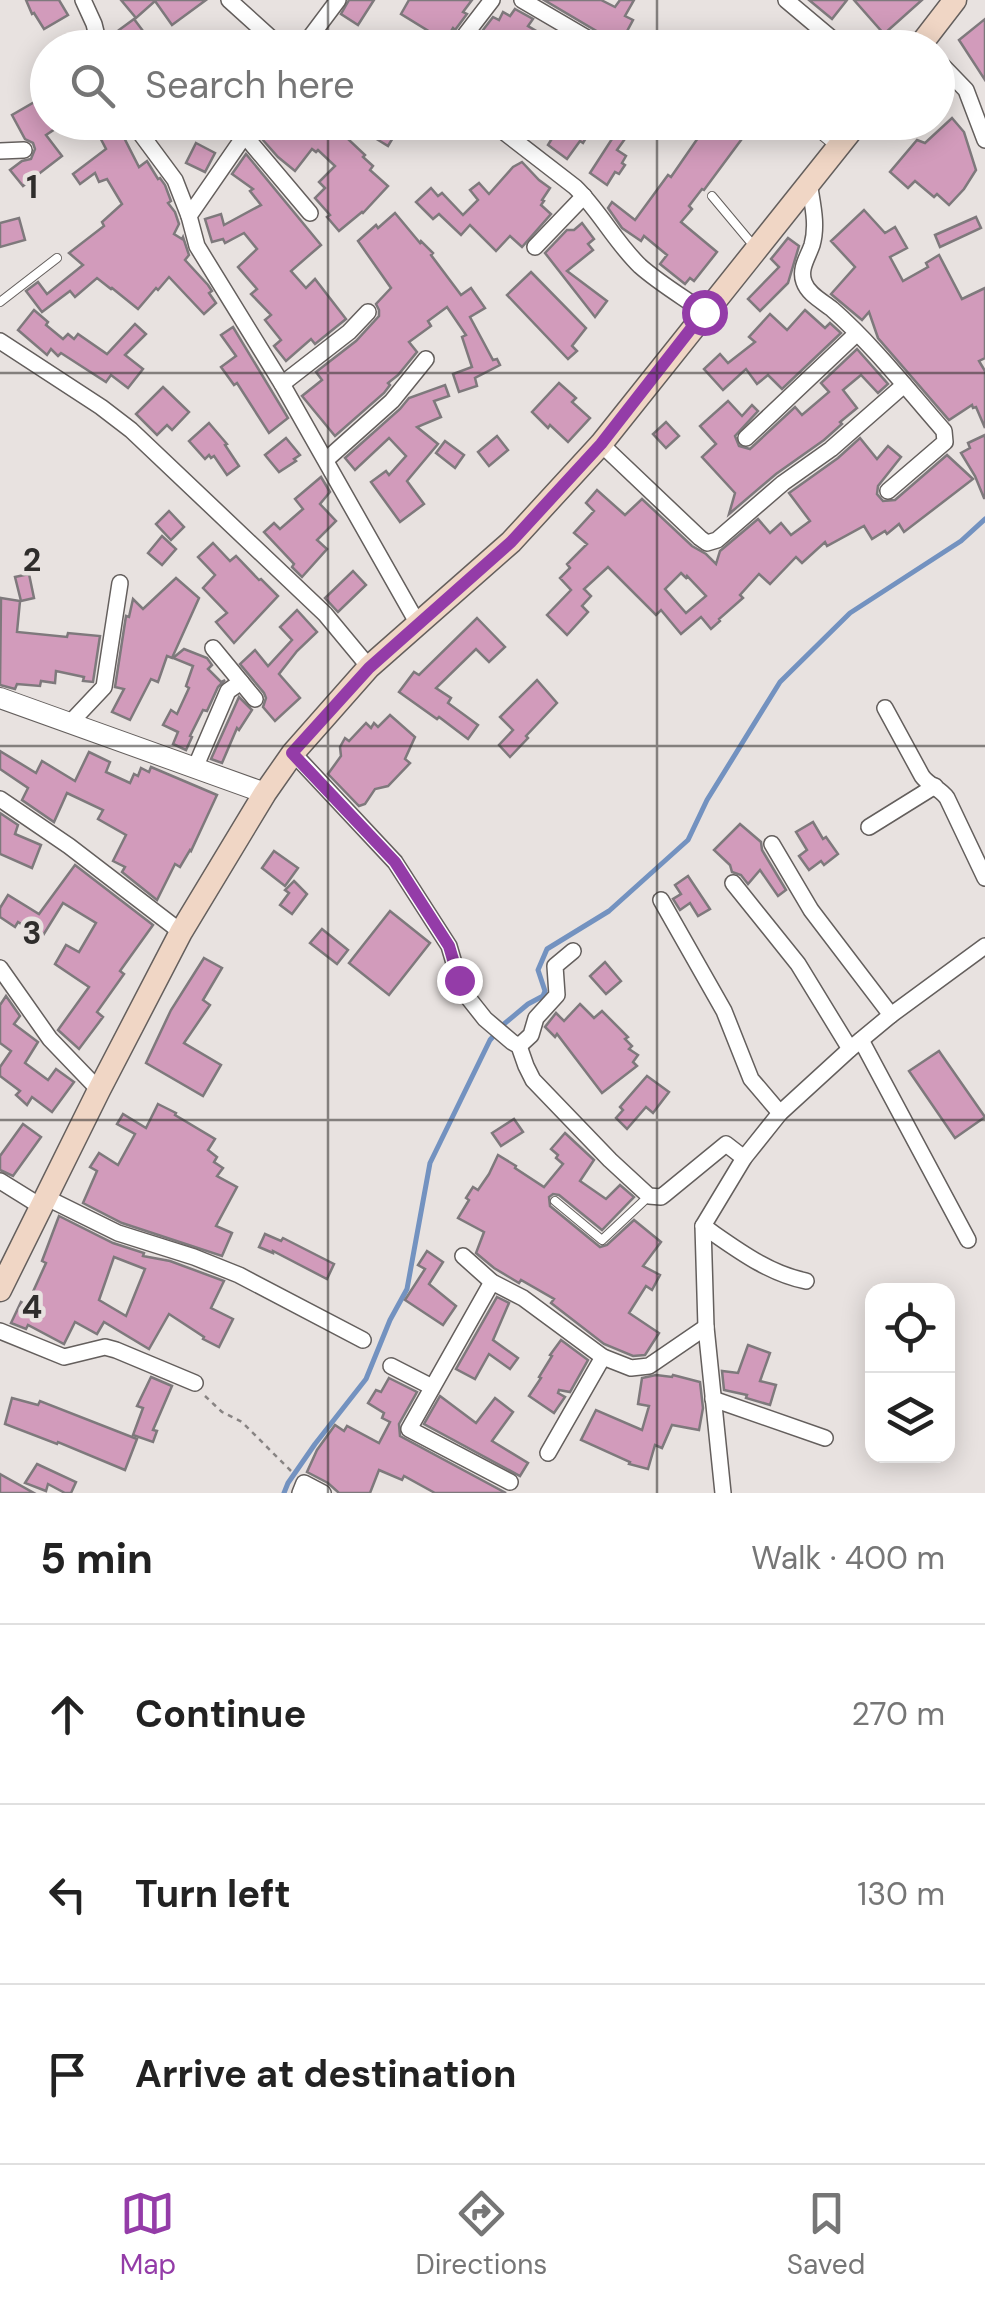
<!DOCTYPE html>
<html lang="en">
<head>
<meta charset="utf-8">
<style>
  body { margin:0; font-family:"DM Sans",sans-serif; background:#f2f2f2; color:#222 }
  .controls { position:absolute; right:30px; bottom:30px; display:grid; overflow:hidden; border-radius:20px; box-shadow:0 5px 25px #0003 }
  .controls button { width:90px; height:90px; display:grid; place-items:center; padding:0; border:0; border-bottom:2px solid #e0e0e0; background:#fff; color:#222; font:50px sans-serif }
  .stop { position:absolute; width:30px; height:30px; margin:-22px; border:8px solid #943ca8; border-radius:50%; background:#fff }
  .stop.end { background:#943ca8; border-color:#fff; box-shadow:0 2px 10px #0008 }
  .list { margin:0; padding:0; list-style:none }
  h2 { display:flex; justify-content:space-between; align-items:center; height:130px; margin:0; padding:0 40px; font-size:42px }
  h2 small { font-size:32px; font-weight:400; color:#767676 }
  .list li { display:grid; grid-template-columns:65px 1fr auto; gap:30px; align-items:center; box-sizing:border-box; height:180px; padding:0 40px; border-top:2px solid #e0e0e0 }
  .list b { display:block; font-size:38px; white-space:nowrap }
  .list em { font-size:32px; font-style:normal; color:#767676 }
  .icon { flex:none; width:55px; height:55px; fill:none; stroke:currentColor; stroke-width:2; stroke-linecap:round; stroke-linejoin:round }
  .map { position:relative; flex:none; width:985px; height:1493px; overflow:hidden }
  .search { position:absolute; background:#fff; box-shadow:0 5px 25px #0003; left:30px; right:30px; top:30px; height:110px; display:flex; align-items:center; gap:25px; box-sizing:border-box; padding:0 35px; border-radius:55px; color:#767676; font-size:38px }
  .sheet { height:670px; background:#fff }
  nav { display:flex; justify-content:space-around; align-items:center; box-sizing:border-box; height:140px; border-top:2px solid #e0e0e0; background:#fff; font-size:28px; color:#767676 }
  nav a { display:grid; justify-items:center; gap:5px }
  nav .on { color:#943ca8 }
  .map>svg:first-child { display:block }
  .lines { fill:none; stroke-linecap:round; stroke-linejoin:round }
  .stream { stroke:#7392c0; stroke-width:5 }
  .building { fill:#d29bbb; stroke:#7e797c; stroke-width:2.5; fill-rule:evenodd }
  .service-casing { stroke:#645f5d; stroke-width:10 }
  .minor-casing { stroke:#645f5d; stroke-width:18 }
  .tertiary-casing { stroke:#645f5d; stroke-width:22 }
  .secondary-casing { stroke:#645f5d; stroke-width:25 }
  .path { stroke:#888483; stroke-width:2.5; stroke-dasharray:5 5; stroke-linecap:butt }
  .service { stroke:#fff; stroke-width:8 }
  .minor { stroke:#fff; stroke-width:15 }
  .tertiary { stroke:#fff; stroke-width:20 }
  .secondary { stroke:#f0d6c5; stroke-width:22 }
  .route { stroke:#943ca8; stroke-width:12 }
  .grid { fill:none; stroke:#2f2d2c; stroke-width:2.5; stroke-opacity:0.55 }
  .grid-label { font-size:32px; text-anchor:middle; font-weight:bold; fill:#2f2d2c; stroke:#e8e2e0; stroke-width:9; stroke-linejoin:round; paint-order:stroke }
</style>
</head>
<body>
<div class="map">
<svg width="985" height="1493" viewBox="0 0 985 1493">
  <rect width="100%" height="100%" fill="#e8e2e0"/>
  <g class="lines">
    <!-- stream -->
    <polyline class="stream" points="284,1493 288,1483 315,1444 366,1379 390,1320 407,1289 430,1163 490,1040 504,1024 528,1004 543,996 545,991 538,970 547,949 609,911 688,840 707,800 780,682 850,613 961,541 985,519"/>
  </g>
  <!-- building -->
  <g class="building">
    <polygon points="26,0 59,0 68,15 44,29 34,13 32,14"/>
    <polygon points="121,0 206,0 172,25 155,1 136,18"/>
    <polygon points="349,0 374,0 358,25 341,14"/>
    <polygon points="409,0 472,0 463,12 467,14 455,30 453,28 441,48 420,48 430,32 401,14"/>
    <polygon points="544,0 601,0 615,7 620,0 634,0 625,16 633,20 618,48 601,48 603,40 598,32"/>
    <polygon points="809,0 847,0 832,19"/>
    <polygon points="854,0 922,0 884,34"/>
    <polygon points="515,9 533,19 528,26 548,38 542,48 479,48 473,43 493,17 499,20 503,12 510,16"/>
    <polygon points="134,19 149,39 138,48 132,48 119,30"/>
    <polygon points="985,19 985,80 959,40"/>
    <polygon points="38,100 48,116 48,122 51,122 55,129 46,135 62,156 23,186 10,170 22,161 31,159 35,149 33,143 25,139 12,115"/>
    <polygon points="952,118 964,132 976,170 964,189 949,205 937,194 934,197 915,181 908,188 890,172 917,140 925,143"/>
    <polygon points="92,122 116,122 139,167 147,161 158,179 160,178 165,185 171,201 168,203 175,212 179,224 174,234 182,239 183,237 189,255 185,260 208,285 212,291 209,293 216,303 204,314 169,277 158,290 156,288 138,309 112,288 111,289 97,278 75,297 70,291 42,312 26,291 38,282 47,294 83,265 69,253 104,226 102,222 122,204 107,179 99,182 95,173 80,184 73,174 106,149"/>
    <polygon points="265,122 330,122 365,155 363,157 373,166 370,170 388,186 363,213 362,212 339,231 327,217 330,215 315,198 325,188 319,182 335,166 318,150 316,152 312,149 295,171 278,157 262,139 268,130 264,127"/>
    <polygon points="349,122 396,122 390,133 394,136 388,146"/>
    <polygon points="562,122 637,122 617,150 626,156 622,163 625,165 619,174 615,172 607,185 590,173 612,139 592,128 583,143 580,141 567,159 548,145"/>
    <polygon points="709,122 739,122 733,129 744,136 704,190 702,189 689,206 692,209 681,222 717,252 694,281 690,278 685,284 660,264 667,255 644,236 641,241 622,228 608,208 612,202 635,220 668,175 671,177"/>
    <polygon points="196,143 215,153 205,172 186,163"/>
    <polygon points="246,154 321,245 291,271 306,288 315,279 346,319 315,344 311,339 286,361 274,346 281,340 265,320 271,315 251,294 257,289 238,267 257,249 244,233 225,243 223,239 212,242 205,219 221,214 224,225 261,205 250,191 253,189 232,174"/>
    <polygon points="522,162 539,180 550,188 542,200 544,201 541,205 551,214 522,247 510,236 496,251 470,225 461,235 439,214 433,219 416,202 431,188 438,196 442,193 463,215 478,200 470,190 479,183 489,194 513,167"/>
    <polygon points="864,210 885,233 895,227 907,248 890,257 903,281 928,267 926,263 939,255 962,299 985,288 985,358 979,361 985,371 985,428 976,407 973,408 972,405 949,420 878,338 869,312 862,320 831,294 855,267 831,241"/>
    <polygon points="395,213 420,243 421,241 433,253 431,255 461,295 471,288 485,308 470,317 493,360 497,359 500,365 475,378 477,386 459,392 453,374 472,367 462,337 466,335 447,307 428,321 431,326 409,342 417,352 398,375 388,383 390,385 384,393 335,436 302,396 322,380 316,372 356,341 379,316 379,310 376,304 391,288 358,241 376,225 378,228"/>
    <polygon points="976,217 981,228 940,247 935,235"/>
    <polygon points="19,218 25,240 0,247 0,223"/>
    <polygon points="582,223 594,239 588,244 593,250 567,271 607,301 595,317 545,253 567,230 574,230"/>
    <polygon points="788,238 799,246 788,283 760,311 748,299 779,267 771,259"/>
    <polygon points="531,272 586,328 572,346 577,351 568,359 507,295"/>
    <polygon points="34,310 48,322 46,325 63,339 68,334 74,339 78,334 107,354 135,324 146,334 125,355 143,369 128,388 111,375 106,382 61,353 58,356 51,349 47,355 18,330"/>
    <polygon points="805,310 825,328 830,323 841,333 782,389 768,375 757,384 746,369 723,390 704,369 720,354 728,363 755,342 749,337 770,314 787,330"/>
    <polygon points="233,327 288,418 269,433 237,383 234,385 221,367 236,356 221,335"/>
    <polygon points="857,349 888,384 878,393 861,375 843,390 857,408 840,422 842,424 824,440 776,474 729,514 735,493 702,457 716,444 700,426 728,401 742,416 752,405 758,411 735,436 739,446 750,449 795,407 802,415 829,392 821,383"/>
    <polygon points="559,383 576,398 572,402 590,418 568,442 550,425 548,428 532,412"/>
    <polygon points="445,385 449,396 434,401 441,417 417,427 438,444 407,481 424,504 400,522 371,482 386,471 389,475 406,456 389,438 355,470 345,458 400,409 409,398"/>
    <polygon points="163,387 189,412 172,430 167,425 157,435 136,414"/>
    <polygon points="666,422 679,436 666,448 653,434"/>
    <polygon points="209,423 227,444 225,445 239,466 227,475 214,456 211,458 209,455 205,459 189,441"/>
    <polygon points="985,435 985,498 984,498 975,476 961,453 970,448 968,443"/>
    <polygon points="497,436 508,450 489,466 478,452"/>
    <polygon points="286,438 300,455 294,459 296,461 279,472 265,455"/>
    <path d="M860 438 877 459 888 446 901 457 878 486 877 494 883 501 895 500 947 455 973 479 904 532 899 524 887 534 885 531 872 539 864 526 827 546 825 542 802 563 796 557 770 584 759 574 740 595 743 598 719 619 720 621 711 629 701 617 681 634 661 610 656 615 608 567 584 589 591 596 582 606 588 612 567 635 547 615 571 590 560 578 570 568 567 564 587 544 574 533 594 511 586 503 597 490 625 515 642 499 692 546 706 554 716 564 720 551 758 519 770 533 781 523 791 535 810 521 789 493 838 458ZM681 573 686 578 687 576 706 596 686 613 665 589Z"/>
    <polygon points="445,441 464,455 455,468 436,453"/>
    <polygon points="321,477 330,492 320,504 336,521 317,540 327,549 302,577 292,567 294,564 264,532 274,523 280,529 303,509 295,499"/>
    <polygon points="169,511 184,527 171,540 156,524"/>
    <polygon points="162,536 176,549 162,565 148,553"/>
    <polygon points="213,543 230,561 236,556 259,580 261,579 278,596 234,643 216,622 227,613 203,588 215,575 198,557"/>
    <polygon points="353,571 366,585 338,612 325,598"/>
    <polygon points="29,574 34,598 21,601 15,577"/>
    <polygon points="176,578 199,598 172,658 167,656 158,682 151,679 130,720 112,712 124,689 115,687 126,616 129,617 133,599 143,609"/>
    <polygon points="1,598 20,601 17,632 67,637 68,633 100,636 93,682 83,681 84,677 56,671 55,683 41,681 40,686 17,684 15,689 0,685"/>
    <polygon points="297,610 317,632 297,651 279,674 300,698 275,721 263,707 266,698 264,693 240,664 255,650 268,666 292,640 280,627"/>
    <polygon points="477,618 505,647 489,662 476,649 436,688 451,698 448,703 478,725 468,739 439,717 437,719 399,692 414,672 419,675"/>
    <polygon points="184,649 207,658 212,665 208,669 221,682 225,680 218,687 207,711 203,710 190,736 192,737 186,750 173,744 178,732 163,725 171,710 177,714 189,688 186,686 193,666 173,658"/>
    <polygon points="537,680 557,703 526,736 528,738 510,757 499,745 513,730 500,717"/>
    <polygon points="239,697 252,710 239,730 237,728 222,763 211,759"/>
    <polygon points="390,715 415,737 405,759 410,763 388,786 375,789 365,804 359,806 328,774 341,756 340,747 345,738 349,741 366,723 371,728 374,723 378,727"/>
    <polygon points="0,751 36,773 42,761 75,781 89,752 110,762 106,772 130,783 134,774 138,776 141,768 149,772 151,767 217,795 191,851 190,850 180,867 175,864 157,900 122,872 125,867 113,861 126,835 98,819 103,810 67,793 54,822 22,800 28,788 0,769"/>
    <polygon points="0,813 18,825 15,834 41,845 32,868 0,854"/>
    <polygon points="813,822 823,839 826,837 838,854 824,865 821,861 809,870 799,856 807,850 796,832"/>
    <polygon points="740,824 761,842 762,850 786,890 778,896 760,870 748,884 741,875 732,872 730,865 714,850"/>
    <polygon points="274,851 298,868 285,886 262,868"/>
    <polygon points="75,865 153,925 120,971 124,974 97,1012 103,1017 79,1049 58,1030 89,987 55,964 66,945 79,952 96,923 63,903 42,937 18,922 15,927 0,917 0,908 8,895 39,914"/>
    <polygon points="688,876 710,909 698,916 690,903 680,910 673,899 681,894 675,885"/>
    <polygon points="294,881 307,894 292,914 280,905 289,893 285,890"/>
    <polygon points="390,911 430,943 389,995 349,963"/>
    <polygon points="322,929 348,950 337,964 310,943"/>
    <polygon points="204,958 222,968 203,1000 210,1005 184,1043 221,1065 203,1096 146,1063 171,1010"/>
    <polygon points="605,962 621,981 606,994 590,976"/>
    <polygon points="6,996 20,1016 14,1024 38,1042 25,1063 48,1080 56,1069 74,1082 52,1112 32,1097 27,1105 16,1095 20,1091 0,1076 0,1067 11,1051 0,1043 0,1005"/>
    <polygon points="580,1004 594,1018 602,1011 628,1037 625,1039 632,1046 629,1049 638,1055 633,1062 637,1066 602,1093 557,1034 555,1037 545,1027 556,1013 564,1021"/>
    <polygon points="939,1051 985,1117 955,1138 909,1071"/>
    <polygon points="647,1076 669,1092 653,1113 646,1107 627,1129 616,1118 623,1110 620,1107"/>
    <polygon points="158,1104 176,1113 175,1115 215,1139 208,1150 217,1157 214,1162 223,1168 217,1176 237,1187 216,1226 232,1233 222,1256 122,1223 83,1203 97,1171 90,1167 99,1153 118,1165 135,1134 117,1124 123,1114 146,1128"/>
    <polygon points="514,1119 523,1132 501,1146 492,1133"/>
    <polygon points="23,1124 41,1137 13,1176 0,1170 0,1156"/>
    <polygon points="565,1133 594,1160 580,1181 606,1199 620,1185 634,1197 602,1230 559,1195 553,1194 549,1197 550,1206 600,1247 607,1245 634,1220 661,1242 643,1266 660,1275 652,1290 646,1286 629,1313 659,1333 645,1355 633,1356 604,1344 551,1303 554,1299 521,1280 519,1283 494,1268 476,1253 484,1232 458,1218 469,1200 466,1198 473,1187 478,1190 489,1174 498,1155 516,1166 515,1168 544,1187 563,1164 556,1158 558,1155 551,1149"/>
    <path d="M59 1216 113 1243 144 1253 143 1256 170 1261 224 1281 211 1308 233 1319 219 1347 203 1339 204 1337 169 1314 149 1349 104 1322 97 1334 75 1322 64 1344 28 1325 26 1329 11 1323 21 1302 27 1305 46 1263 42 1261ZM114 1257 145 1269 126 1316 99 1300Z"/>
    <polygon points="265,1234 281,1241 283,1238 334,1264 327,1279 273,1251 273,1253 259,1247"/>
    <polygon points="427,1251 443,1262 429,1284 456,1306 443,1325 405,1300 425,1269 418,1265"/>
    <polygon points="497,1297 509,1303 493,1340 518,1358 510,1369 489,1354 475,1379 456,1369"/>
    <polygon points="561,1340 588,1360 570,1392 559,1390 558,1393 565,1397 554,1413 529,1396 541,1378 539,1377 552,1356 550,1355"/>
    <polygon points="748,1345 770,1353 760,1381 776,1385 770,1405 746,1398 747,1395 724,1390 722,1371 738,1373"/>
    <polygon points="656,1375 672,1377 673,1375 700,1382 703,1408 699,1430 672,1425 662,1448 655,1445 648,1469 629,1464 630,1462 581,1440 596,1410 642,1430 649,1406 638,1404 642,1378"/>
    <polygon points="151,1377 172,1386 153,1430 157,1431 153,1442 133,1435 143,1408 137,1406"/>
    <polygon points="389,1378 417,1392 399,1424 400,1436 506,1493 435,1493 404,1476 402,1480 379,1470 370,1493 339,1493 328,1483 307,1472 317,1450 335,1425 344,1431 347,1426 379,1443 390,1422 382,1418 384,1413 368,1403 376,1390 381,1392"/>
    <polygon points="440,1396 476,1423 495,1398 513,1412 492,1441 528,1463 520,1476 424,1424"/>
    <polygon points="12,1398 38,1405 40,1401 137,1439 125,1470 58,1442 57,1444 5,1424"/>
    <polygon points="37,1464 76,1482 71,1493 65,1493 48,1484 46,1491 25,1483"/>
    <polygon points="0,1474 34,1493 0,1493"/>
  </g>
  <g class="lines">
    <defs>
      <g id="service">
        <polyline points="810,126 833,145"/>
        <polyline points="712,196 753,245"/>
        <polyline points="0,302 57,258"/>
        <polyline points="555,1201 602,1240 649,1196"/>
      </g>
      <g id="minor">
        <polyline points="83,0 94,24 100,48"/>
        <polyline points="229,0 282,48"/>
        <polyline points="522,0 592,41"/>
        <polyline points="786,0 843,48"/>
        <polyline points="302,48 338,0"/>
        <polyline points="455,48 492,0"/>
        <polyline points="938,61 966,90 985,140"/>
        <polyline points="132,122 175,180 189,216"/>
        <polyline points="254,122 189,216 197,246 282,384 418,624"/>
        <path d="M491 122 575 187C599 210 615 242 640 266 659 283 683 297 704 312"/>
        <polyline points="245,136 310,213"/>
        <polyline points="0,151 24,150"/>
        <path d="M809 182C812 203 818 224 812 245 808 257 799 269 804 282 808 294 822 301 832 309 873 345 908 390 944 431L945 442 888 491"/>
        <polyline points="535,247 584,196"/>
        <polyline points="0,341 101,407 131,430 325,614 369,667"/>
        <polyline points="282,384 349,332 368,312"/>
        <polyline points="746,438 856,334"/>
        <polyline points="601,444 700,538 707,543 717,540 783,483 831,449 904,385"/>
        <polyline points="326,460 392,401 426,359"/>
        <polyline points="213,648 255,699"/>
        <path d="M885 708 922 776C929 786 940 788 947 798L985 878"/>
        <polyline points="70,723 104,687 120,583"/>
        <polyline points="293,753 395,862 449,946 459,980 466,995 485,1019 512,1042 519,1046 526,1066 533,1080 610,1160 649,1196 661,1197 665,1194 726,1144 744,1158"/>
        <polyline points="195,768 228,691 241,682"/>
        <polyline points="0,799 69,846 181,932"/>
        <polyline points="869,827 935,786"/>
        <polyline points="772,844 811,910 891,1015"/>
        <polyline points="733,883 798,964 850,1049"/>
        <polyline points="661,900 724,1011 751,1079 780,1113"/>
        <polyline points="0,968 50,1039 99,1090"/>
        <polyline points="861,1040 968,1240"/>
        <polyline points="519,1046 531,1035 536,1018 557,995 555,966 573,951"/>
        <polyline points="0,1181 42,1207"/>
        <polyline points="47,1198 118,1233 194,1257 239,1275 363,1340"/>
        <path d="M703 1226C735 1248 767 1273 806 1281"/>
        <polyline points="463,1256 492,1282 523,1298 603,1357 631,1368 649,1366 706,1327"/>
        <polyline points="492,1282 409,1429 510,1482"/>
        <polyline points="0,1331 64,1357 105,1347 116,1350 195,1383"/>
        <polyline points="391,1366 432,1387"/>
        <polyline points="713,1399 825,1438"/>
        <polyline points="548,1453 603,1357"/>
        <polyline points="300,1493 304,1483 323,1493"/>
        <polyline points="723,1493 706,1327 703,1226 744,1158 780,1113 850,1049 891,1015 985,946"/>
      </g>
      <polyline id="tertiary" points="0,698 265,793"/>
      <g id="secondary">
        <polyline points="918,48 955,0"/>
        <polyline points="0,1290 99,1090 181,932 265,793 293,753 369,667 511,542 601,444 858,122"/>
      </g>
    </defs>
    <!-- service casing -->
    <use href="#service" class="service-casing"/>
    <!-- minor casing -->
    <use href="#minor" class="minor-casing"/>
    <!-- tertiary casing -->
    <use href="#tertiary" class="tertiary-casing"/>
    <!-- secondary casing -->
    <use href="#secondary" class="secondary-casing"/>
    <!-- path -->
    <polyline class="path" points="205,1396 222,1412 242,1422 292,1472"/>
    <!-- service -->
    <use href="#service" class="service"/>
    <!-- minor -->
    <use href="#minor" class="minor"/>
    <!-- tertiary -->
    <use href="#tertiary" class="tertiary"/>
    <!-- secondary -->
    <use href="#secondary" class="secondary"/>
  </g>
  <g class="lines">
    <!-- route -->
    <polyline class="route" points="459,980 449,946 395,862 292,753 369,668 511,542 601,444 704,312"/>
  </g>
  <!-- grid -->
  <path class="grid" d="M328 0V48M657 0V48M328 122V1493M657 122V1493M0 373H985M0 746H985M0 1120H985"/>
  <g class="grid-label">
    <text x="32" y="198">1</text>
    <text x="32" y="571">2</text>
    <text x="32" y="944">3</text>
    <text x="32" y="1318">4</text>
  </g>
</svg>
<div class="controls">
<button><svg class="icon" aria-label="locate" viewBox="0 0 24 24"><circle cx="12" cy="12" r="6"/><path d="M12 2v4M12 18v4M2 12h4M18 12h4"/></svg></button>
<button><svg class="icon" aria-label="layers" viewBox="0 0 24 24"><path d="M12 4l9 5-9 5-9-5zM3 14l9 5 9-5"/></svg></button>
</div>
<div class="stop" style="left:704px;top:312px"></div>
<div class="stop end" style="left:459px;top:980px"></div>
<div class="search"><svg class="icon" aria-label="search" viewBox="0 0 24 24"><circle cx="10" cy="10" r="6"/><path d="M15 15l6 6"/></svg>Search here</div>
</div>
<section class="sheet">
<h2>5 min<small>Walk · 400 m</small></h2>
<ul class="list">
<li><svg class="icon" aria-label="ahead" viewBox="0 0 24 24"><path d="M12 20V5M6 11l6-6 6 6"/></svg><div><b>Continue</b></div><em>270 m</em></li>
<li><svg class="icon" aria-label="left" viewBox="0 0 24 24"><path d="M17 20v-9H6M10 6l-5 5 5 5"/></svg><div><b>Turn left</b></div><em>130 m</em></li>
<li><svg class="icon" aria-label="arrive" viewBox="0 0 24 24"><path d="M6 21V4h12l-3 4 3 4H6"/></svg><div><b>Arrive at destination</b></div></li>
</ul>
</section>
<nav>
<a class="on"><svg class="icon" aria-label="map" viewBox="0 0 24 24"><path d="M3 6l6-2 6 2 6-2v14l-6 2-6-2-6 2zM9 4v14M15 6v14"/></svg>Map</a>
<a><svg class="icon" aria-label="directions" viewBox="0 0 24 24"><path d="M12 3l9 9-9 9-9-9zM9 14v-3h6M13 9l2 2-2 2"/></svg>Directions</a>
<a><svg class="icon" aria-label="saved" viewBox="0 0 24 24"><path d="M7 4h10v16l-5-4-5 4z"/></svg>Saved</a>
</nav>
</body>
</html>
